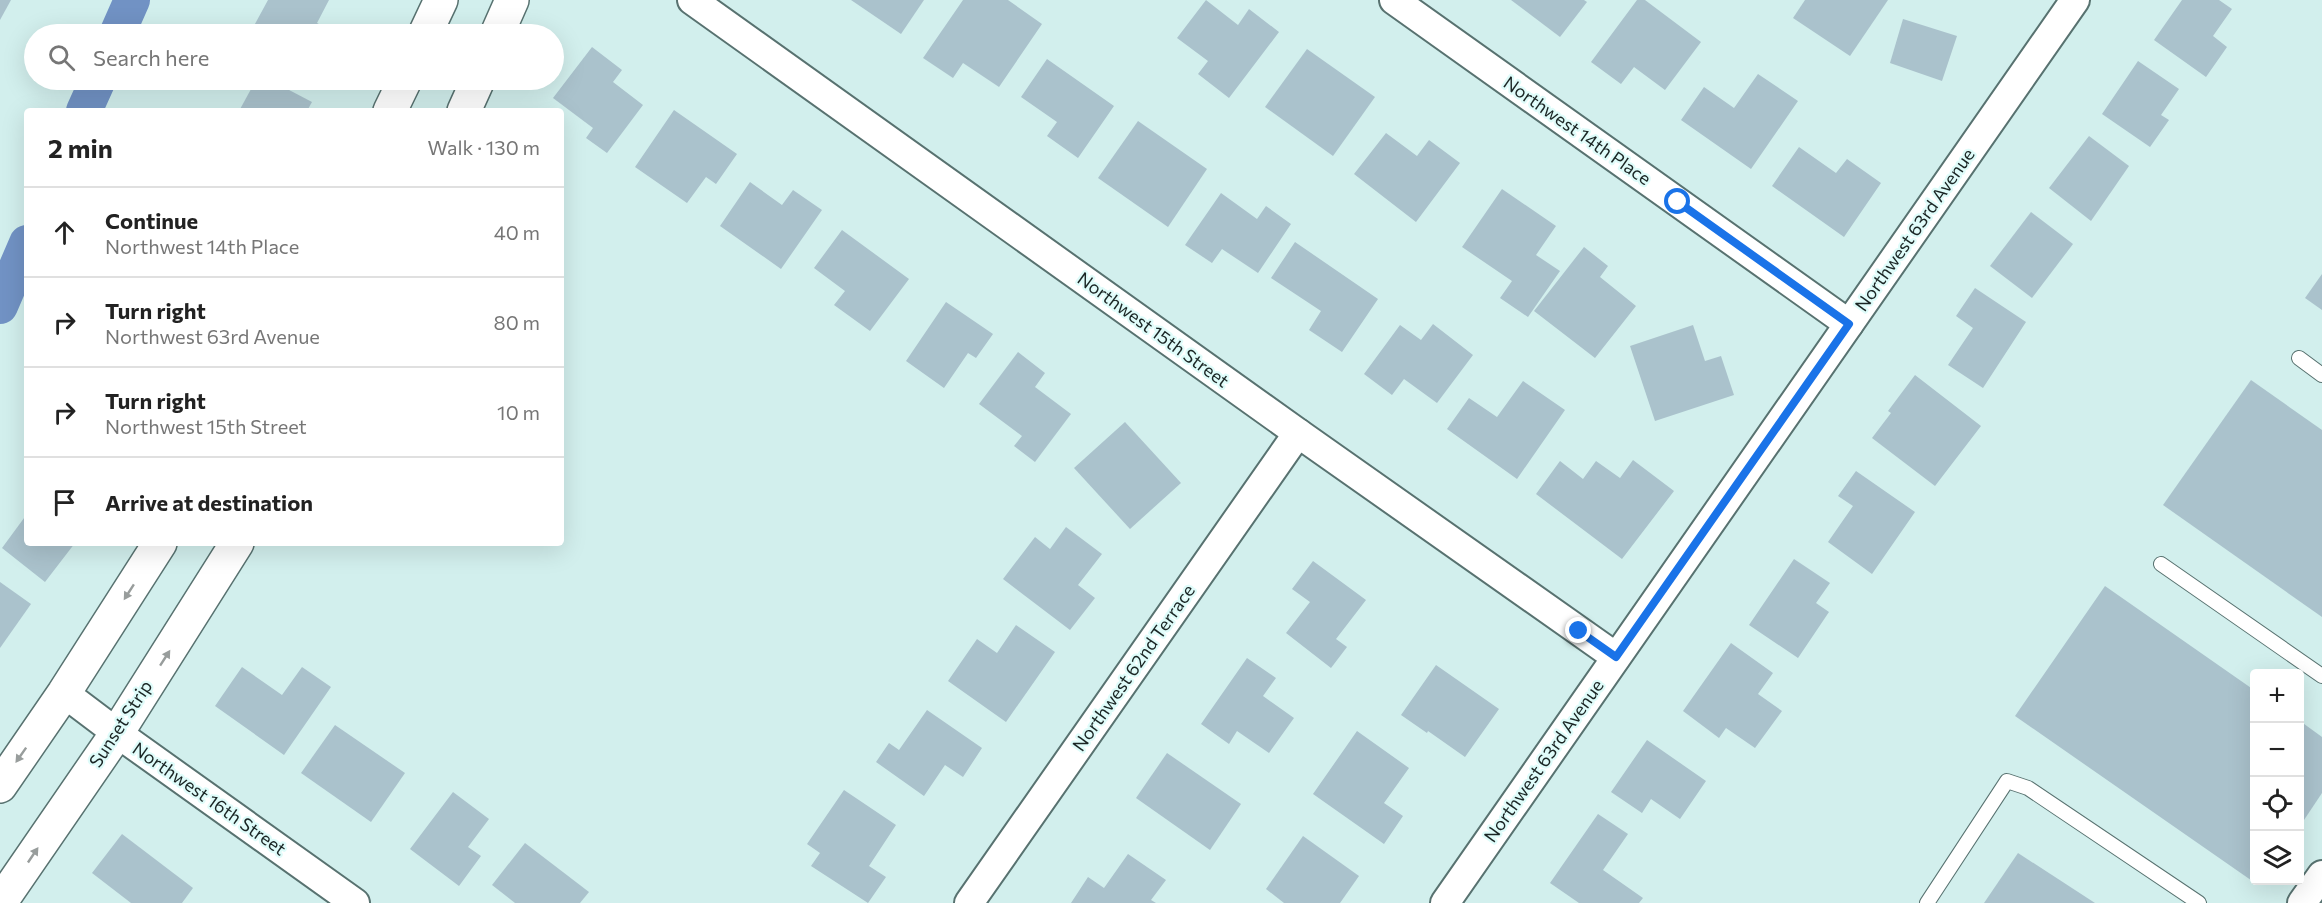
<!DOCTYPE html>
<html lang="en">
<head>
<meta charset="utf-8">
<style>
  body { margin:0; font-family:Commissioner,sans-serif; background:#f2f2f2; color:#222 }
  .controls { position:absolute; right:18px; bottom:18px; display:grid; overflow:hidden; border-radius:6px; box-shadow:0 6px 24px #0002 }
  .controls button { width:54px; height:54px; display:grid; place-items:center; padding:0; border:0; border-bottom:2px solid #e0e0e0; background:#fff; color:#222; font:30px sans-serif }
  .stop { position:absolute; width:18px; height:18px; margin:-14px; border:4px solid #1a73e8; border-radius:50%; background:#fff }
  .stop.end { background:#1a73e8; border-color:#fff; box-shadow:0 2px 6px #0008 }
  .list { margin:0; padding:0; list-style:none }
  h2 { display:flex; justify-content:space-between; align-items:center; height:78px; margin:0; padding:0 24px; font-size:26px }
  h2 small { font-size:20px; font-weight:400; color:#767676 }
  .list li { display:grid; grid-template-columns:39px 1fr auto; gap:18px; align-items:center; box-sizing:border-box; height:90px; padding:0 24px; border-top:2px solid #e0e0e0 }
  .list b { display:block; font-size:22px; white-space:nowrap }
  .list p { margin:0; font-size:20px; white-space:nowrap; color:#767676 }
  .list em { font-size:20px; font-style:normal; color:#767676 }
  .icon { flex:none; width:33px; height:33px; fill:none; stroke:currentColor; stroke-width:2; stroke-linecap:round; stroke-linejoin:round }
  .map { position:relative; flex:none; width:2322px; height:903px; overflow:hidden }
  .search { position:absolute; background:#fff; box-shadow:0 6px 24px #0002; left:24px; top:24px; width:540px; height:66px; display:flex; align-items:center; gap:15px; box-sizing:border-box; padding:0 21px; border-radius:33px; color:#767676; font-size:22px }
  .panel { position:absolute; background:#fff; box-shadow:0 6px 24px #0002; left:24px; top:108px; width:540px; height:438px; border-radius:6px }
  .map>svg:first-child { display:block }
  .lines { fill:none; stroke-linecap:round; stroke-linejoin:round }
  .canal { stroke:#7192c4; stroke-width:36 }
  .building { fill:#aac2cc }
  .service-casing { stroke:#587270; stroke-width:16 }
  .minor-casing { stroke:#587270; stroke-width:32 }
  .tertiary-casing { stroke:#587270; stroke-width:36 }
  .service { stroke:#fff; stroke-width:14 }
  .minor { stroke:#fff; stroke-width:28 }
  .tertiary { stroke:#fff; stroke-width:33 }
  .oneway { fill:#989d9c }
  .route { stroke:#1a73e8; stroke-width:8 }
  .labels { text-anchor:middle; stroke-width:4.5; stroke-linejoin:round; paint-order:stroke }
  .street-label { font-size:18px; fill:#1a2524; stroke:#dffcfa }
</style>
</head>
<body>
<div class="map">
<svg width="2322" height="903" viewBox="0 0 2322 903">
  <rect width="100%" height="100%" fill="#d2efed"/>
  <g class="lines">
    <!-- canal -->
    <g class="canal">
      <polyline points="117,34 132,0"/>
      <polyline points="84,111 98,80"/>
      <polyline points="0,306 27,243"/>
    </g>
  </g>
  <!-- building -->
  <g class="building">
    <polygon points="0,0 11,0 0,20"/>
    <polygon points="268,0 329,0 317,23 337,34 252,34 250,33"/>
    <polygon points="851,0 924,0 901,34"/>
    <polygon points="963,0 1008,0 1042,24 999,87 963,63 953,78 923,58"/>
    <polygon points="1206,0 1238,25 1249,9 1279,32 1229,98 1198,74 1208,61 1177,38"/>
    <polygon points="1511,0 1584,0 1587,2 1560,37"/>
    <polygon points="1637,0 1645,0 1701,42 1665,90 1634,67 1621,84 1591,62"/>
    <polygon points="1805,0 1888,0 1850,56 1793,18"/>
    <polygon points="2182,0 2219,0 2232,9 2213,36 2227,47 2206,77 2154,40"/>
    <polygon points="1903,19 1957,36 1942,81 1890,63"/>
    <polygon points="592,47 622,70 613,82 643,105 607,153 586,138 593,128 553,98"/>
    <polygon points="1307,49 1375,97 1333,156 1265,107"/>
    <polygon points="1047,59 1114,106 1078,158 1047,136 1057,122 1021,97"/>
    <polygon points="2138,61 2179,89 2161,115 2169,120 2150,147 2102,114"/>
    <polygon points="1758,74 1798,101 1751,169 1681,120 1704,87 1734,108"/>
    <polygon points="256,80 270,80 312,102 307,111 239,111"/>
    <polygon points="674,110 737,154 716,184 706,177 687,203 635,167"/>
    <polygon points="1138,121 1207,169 1168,227 1098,178"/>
    <polygon points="1386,133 1417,156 1429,140 1460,163 1416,222 1354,174"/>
    <polygon points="2089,136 2129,166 2091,221 2049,188"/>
    <polygon points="1799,147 1836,173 1847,159 1881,183 1844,237 1772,186"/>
    <polygon points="750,182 782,205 793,190 822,210 781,269 720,226"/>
    <polygon points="1502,189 1556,226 1536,255 1560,271 1528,317 1500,298 1512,281 1462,247"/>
    <polygon points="1221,193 1257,219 1266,206 1291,224 1258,273 1222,249 1212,263 1185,245"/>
    <polygon points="2031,212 2073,244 2032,298 1990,266"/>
    <polygon points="842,230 909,279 870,331 834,305 845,291 814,268"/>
    <polygon points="1295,242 1378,299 1342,352 1309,330 1321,311 1271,278"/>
    <polygon points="1584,247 1608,266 1600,277 1636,306 1595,358 1534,311"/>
    <polygon points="2322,274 2322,310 2305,298"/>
    <polygon points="1975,288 2026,322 1983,388 1948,365 1973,328 1956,316"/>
    <polygon points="946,302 993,334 976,358 968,353 944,388 906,361"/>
    <polygon points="1433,324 1473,355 1437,403 1404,379 1392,395 1364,374 1400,325 1421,340"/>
    <polygon points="1693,325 1705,361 1721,356 1734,395 1655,421 1630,346"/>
    <polygon points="1018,352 1045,373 1035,387 1071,414 1035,462 1014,446 1022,436 979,404"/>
    <polygon points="1915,375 1981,426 1935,486 1872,438 1891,413 1888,411"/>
    <polygon points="2251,380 2322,430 2322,617 2163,505"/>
    <polygon points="1523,381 1565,410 1517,479 1447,429 1469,398 1497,417"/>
    <polygon points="1125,422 1181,483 1130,529 1074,468"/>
    <polygon points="1633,460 1674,491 1622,559 1536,494 1560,461 1583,479 1596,461 1620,478"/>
    <polygon points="1856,471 1915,512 1872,574 1828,542 1853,506 1838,496"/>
    <polygon points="27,514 27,543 75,543 45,582 2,548"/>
    <polygon points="1066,527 1102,554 1078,585 1095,598 1070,630 1003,579 1035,537 1050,549"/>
    <polygon points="1794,559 1830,583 1816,603 1829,612 1798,658 1749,625"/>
    <polygon points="1313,561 1366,600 1336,639 1347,647 1331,668 1286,633 1310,602 1292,589"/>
    <polygon points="0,582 31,604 0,648"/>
    <polygon points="2105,586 2254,690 2254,880 2262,880 2258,885 2015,716"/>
    <polygon points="1016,625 1055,652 1006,722 948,681 977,639 997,653"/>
    <polygon points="1731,643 1773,673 1758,694 1782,711 1755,748 1726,728 1719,738 1683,711"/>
    <polygon points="1247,658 1276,678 1263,696 1294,718 1269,753 1237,731 1229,744 1201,724"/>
    <polygon points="1436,665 1499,709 1465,757 1428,731 1427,733 1401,715"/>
    <polygon points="242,667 282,695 302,667 331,687 284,755 215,706"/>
    <polygon points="927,710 982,748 963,777 945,765 924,796 876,762 889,743 899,750"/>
    <polygon points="2300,721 2322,737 2322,793 2300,826"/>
    <polygon points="335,725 405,773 371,822 301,773"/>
    <polygon points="1357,731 1409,768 1384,803 1403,816 1384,844 1313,794"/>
    <polygon points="1647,740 1706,781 1680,819 1651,799 1642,813 1611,792"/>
    <polygon points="1167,753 1241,804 1210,850 1136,798"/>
    <polygon points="844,790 896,825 869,866 886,877 868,903 811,866 820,853 807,844"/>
    <polygon points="453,792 489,819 468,847 481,856 459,886 410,849"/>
    <polygon points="1598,814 1628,834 1603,870 1643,898 1639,903 1579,903 1550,883"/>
    <polygon points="122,834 193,888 182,903 131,903 92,873"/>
    <polygon points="1303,836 1359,876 1340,903 1284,903 1266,889"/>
    <polygon points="525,843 589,892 580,903 515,903 492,885"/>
    <polygon points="2018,853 2095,903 1984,903"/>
    <polygon points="1128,854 1166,880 1151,900 1156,903 1071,903 1088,877 1104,888"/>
  </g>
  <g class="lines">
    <defs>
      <g id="service">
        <polyline points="2299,358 2322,375"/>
        <polyline points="2161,564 2322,676"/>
        <polyline points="1927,903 2007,781 2028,788 2199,903"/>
      </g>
      <g id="minor">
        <polyline points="692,0 1298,433 1616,657"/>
        <polyline points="1394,0 1849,324"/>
        <polyline points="64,693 117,733 355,903"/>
        <polyline points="969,903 1298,433"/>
        <polyline points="1445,903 2075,0"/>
        <polyline points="2302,903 2322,875"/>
      </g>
      <g id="tertiary">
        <polyline points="425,34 441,0"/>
        <polyline points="497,34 512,0"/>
        <polyline points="390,111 405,80"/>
        <polyline points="464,111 478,80"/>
        <polyline points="0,786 64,693 160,543"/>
        <polyline points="0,903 117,733 237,543"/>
      </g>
    </defs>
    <!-- service casing -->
    <use href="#service" class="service-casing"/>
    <!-- minor casing -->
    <use href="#minor" class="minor-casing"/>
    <!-- tertiary casing -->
    <use href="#tertiary" class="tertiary-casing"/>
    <!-- service -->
    <use href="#service" class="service"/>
    <!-- minor -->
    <use href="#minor" class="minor"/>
    <!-- tertiary -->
    <use href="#tertiary" class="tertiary"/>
  </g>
  <!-- one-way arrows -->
  <defs><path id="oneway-solid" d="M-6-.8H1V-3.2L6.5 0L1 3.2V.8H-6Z" transform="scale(1.5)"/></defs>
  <g class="oneway">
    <use href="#oneway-solid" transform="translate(129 592) rotate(123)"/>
    <use href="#oneway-solid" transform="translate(165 658) rotate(-57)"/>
    <use href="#oneway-solid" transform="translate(21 755) rotate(125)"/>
    <use href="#oneway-solid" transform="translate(33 855) rotate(-56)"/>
  </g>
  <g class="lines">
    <!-- route -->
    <polyline class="route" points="1579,631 1616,657 1849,324 1678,202"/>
  </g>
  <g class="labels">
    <!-- street labels -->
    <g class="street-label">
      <text transform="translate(1577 131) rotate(35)" y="6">Northwest 14th Place</text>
      <text transform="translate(1915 230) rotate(-55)" y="6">Northwest 63rd Avenue</text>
      <text transform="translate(1153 330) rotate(36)" y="6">Northwest 15th Street</text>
      <text transform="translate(1134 668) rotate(-55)" y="6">Northwest 62nd Terrace</text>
      <text transform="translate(121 724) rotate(-57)" y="6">Sunset Strip</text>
      <text transform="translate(1544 761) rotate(-55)" y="6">Northwest 63rd Avenue</text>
      <text transform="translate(209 799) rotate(35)" y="6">Northwest 16th Street</text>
    </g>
  </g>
</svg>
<div class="controls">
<button>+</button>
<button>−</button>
<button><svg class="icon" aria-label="locate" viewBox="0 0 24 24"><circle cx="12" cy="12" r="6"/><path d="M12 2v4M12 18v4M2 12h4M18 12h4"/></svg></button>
<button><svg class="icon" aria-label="layers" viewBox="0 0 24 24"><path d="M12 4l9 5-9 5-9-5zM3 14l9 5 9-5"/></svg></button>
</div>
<div class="stop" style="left:1678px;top:202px"></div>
<div class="stop end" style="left:1579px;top:631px"></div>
<div class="search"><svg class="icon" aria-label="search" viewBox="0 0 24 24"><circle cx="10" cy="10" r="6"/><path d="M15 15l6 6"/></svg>Search here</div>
<section class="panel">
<h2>2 min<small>Walk · 130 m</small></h2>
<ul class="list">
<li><svg class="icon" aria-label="ahead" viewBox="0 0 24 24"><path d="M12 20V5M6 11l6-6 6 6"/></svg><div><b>Continue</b><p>Northwest 14th Place</p></div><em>40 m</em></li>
<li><svg class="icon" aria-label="right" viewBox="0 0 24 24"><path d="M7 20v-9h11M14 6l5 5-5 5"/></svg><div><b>Turn right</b><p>Northwest 63rd Avenue</p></div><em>80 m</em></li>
<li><svg class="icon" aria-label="right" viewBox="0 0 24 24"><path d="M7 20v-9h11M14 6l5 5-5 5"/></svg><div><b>Turn right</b><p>Northwest 15th Street</p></div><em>10 m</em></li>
<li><svg class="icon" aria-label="arrive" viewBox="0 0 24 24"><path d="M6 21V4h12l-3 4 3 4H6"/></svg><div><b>Arrive at destination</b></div></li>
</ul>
</section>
</div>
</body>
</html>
